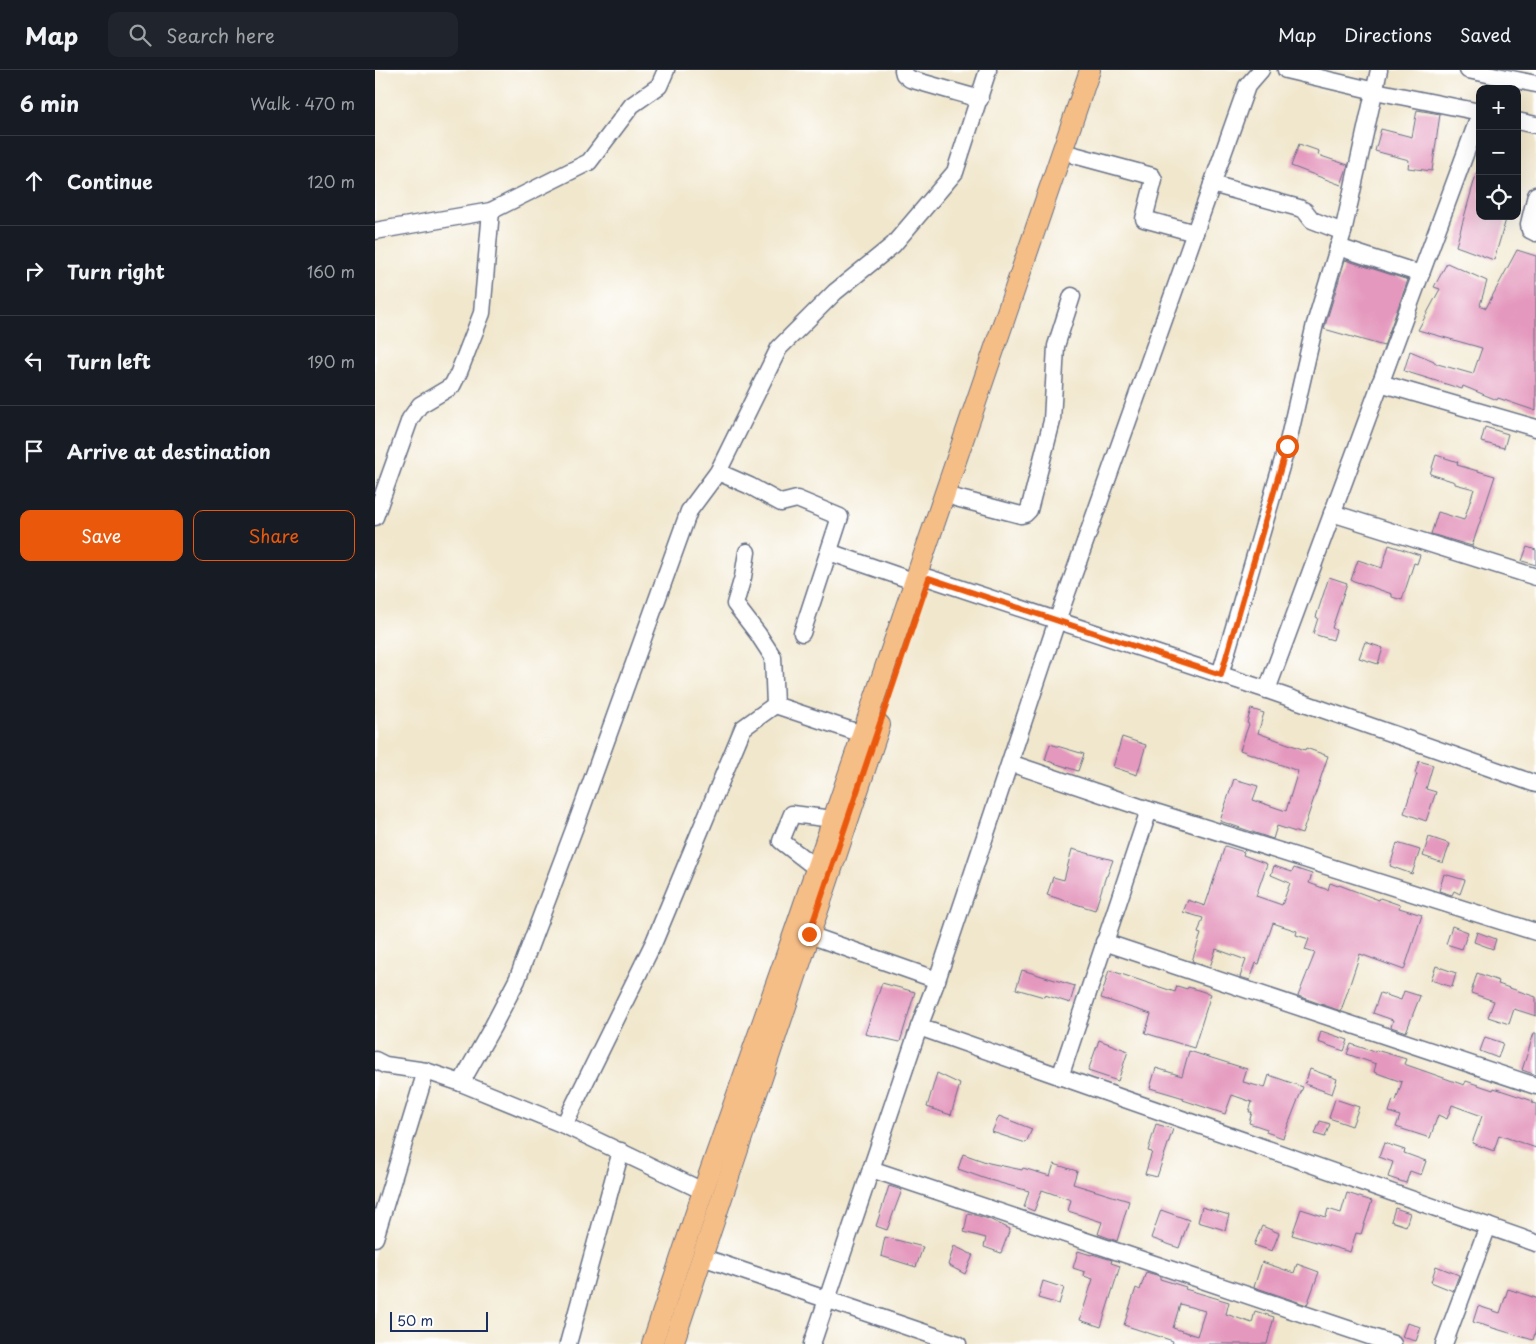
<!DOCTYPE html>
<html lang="en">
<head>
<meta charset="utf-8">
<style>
  body { margin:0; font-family:"Playpen Sans",sans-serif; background:#20242c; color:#f1f3f6 }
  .controls { position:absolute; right:15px; top:15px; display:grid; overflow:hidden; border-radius:10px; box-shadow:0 5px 20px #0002 }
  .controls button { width:45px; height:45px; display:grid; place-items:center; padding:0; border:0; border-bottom:1px solid #363941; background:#171b24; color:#f1f3f6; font:25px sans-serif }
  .scale { position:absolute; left:15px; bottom:12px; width:98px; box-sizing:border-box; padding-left:5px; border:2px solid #1b2f5e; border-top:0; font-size:14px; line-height:18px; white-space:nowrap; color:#1b2f5e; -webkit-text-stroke:4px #fff; paint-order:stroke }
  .stop { position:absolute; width:15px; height:15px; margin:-11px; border:4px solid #ea580c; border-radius:50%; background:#fff }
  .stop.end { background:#ea580c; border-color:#fff; box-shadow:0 1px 5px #0008 }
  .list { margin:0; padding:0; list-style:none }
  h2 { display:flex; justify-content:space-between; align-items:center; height:65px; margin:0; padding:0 20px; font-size:21px }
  h2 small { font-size:16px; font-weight:400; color:#9ea1a6 }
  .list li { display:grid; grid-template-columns:32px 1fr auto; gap:15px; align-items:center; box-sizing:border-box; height:90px; padding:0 20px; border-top:1px solid #363941 }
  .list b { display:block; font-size:19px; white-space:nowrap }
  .list em { font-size:16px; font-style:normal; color:#9ea1a6 }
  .actions { display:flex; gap:10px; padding:15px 20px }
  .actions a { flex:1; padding:11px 0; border:1px solid #ea580c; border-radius:10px; text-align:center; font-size:18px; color:#ea580c }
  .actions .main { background:#ea580c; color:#fff }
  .icon { flex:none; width:28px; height:28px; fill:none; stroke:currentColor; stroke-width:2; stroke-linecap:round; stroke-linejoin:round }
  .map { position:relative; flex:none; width:1161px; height:1274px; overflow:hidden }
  header { display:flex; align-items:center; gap:30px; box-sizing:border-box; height:70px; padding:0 25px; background:#171b24; border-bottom:1px solid #363941 }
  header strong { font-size:24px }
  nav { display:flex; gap:28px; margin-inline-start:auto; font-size:18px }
  .search { width:350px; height:45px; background:#20242c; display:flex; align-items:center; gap:12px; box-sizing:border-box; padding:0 18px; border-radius:10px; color:#9ea1a6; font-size:19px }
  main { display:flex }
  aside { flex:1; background:#171b24 }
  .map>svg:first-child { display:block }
  .building { fill:#e498bd; fill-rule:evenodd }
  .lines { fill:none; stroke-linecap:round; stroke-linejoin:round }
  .minor-casing { stroke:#666f85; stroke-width:19 }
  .major-casing { stroke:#666f85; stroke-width:22 }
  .minor { stroke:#fff; stroke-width:16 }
  .major { stroke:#f6be87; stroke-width:20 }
  .route { stroke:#ea580c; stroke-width:6 }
</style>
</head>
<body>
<header>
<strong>Map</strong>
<div class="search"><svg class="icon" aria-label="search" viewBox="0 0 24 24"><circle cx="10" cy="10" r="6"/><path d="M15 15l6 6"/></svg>Search here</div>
<nav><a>Map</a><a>Directions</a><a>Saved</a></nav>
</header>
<main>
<aside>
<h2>6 min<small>Walk · 470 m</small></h2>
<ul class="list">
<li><svg class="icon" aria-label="ahead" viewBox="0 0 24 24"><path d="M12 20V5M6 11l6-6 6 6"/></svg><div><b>Continue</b></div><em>120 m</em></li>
<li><svg class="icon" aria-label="right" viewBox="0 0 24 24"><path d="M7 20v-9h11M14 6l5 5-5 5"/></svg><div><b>Turn right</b></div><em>160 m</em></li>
<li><svg class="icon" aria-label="left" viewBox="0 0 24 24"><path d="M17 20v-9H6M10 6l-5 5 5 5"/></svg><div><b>Turn left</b></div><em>190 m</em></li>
<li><svg class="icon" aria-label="arrive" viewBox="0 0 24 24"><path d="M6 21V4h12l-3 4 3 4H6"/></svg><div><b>Arrive at destination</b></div></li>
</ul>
<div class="actions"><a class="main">Save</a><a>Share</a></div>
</aside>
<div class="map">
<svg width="1161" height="1274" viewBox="0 0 1161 1274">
  <rect width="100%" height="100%" fill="#fff"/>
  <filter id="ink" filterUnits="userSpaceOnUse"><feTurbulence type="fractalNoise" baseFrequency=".02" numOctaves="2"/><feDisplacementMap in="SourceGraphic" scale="10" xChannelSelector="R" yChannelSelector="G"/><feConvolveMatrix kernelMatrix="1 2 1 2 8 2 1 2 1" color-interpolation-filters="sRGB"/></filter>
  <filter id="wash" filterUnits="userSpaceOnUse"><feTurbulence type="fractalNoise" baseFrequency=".0096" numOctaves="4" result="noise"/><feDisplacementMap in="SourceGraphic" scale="20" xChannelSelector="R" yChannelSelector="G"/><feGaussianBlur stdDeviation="1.12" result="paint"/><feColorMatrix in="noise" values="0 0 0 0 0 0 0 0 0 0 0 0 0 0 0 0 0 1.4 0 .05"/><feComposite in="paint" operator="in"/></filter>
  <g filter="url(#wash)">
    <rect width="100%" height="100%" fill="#f1e7cd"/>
    <g id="blocks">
      <!-- building -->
      <g class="building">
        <polygon points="1042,40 1065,44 1057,101 1033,98 1034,90 1000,81 1006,59 1037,67"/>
        <polygon points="924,74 944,81 943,85 973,95 966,115 916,96"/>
        <polygon points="1102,101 1105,102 1105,146 1132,146 1119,190 1081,176"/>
        <polygon points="1142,180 1161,186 1161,341 1123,328 1122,330 1088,316 1087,319 1029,301 1035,281 1059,291 1059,293 1098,304 1107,278 1043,260 1065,219 1059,217 1072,193 1112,211 1105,235 1111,238"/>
        <polygon points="970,190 1033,210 1009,276 949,259"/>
        <polygon points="1110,357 1133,364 1129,378 1106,372"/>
        <polygon points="1061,385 1083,392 1082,395 1120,406 1097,476 1056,464 1063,442 1089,450 1099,419 1080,414 1080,412 1055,404"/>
        <polygon points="1014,475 1045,485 1042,494 1039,493 1027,530 1017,527 1017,524 976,510 983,490 1007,498"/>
        <polygon points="1152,477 1161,480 1161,495 1147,491"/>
        <polygon points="954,507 972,513 957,558 961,560 958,570 938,564 943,548 941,547"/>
        <polygon points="990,572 1008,578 1003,594 984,588"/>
        <polygon points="876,639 889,643 883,663 930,680 931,678 953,686 927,764 902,756 898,769 845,751 859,709 883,716 878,730 911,741 923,701 865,680 874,654 872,653"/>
        <polygon points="747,667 771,675 762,705 738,697"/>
        <polygon points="675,674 709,684 703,701 670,690"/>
        <polygon points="1044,691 1058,695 1051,719 1061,722 1051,751 1029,743 1042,704 1040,703"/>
        <polygon points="1054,767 1075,774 1068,793 1048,786"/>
        <polygon points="1022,773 1045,780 1037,804 1015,796"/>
        <polygon points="850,776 869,782 868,785 892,794 881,826 907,835 915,813 896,805 899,796 917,802 919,798 937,804 934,813 953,820 955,813 963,816 964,815 1004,830 1005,828 1025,835 1024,838 1047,845 1029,900 985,884 966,941 923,926 940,883 930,880 934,869 921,865 922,861 898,853 884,894 881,893 875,910 865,907 871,890 841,879 835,897 817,891 826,864 823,863 828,848 808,842 813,830 830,836"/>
        <polygon points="697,779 738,790 732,806 731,806 720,840 672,825 678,807 689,810"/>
        <polygon points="1069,804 1090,810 1085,824 1079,821 1077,825 1064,821"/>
        <polygon points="1077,856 1093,862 1087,879 1071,874"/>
        <polygon points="1102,862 1121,869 1118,879 1099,872"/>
        <polygon points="1061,896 1081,903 1077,917 1056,910"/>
        <polygon points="647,900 700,916 695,933 670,925 669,927 641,919"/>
        <polygon points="734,900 800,922 802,916 812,919 813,917 836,924 819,978 770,963 776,944 726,928"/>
        <polygon points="1102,903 1124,911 1123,914 1161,927 1161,946 1139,939 1134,954 1113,947 1119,931 1096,923"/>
        <polygon points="507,913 540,922 525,972 490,964"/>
        <polygon points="1029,921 1045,926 1031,962 1016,957 1018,950 998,943 1005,923 1026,930"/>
        <polygon points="946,961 973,970 969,981 943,972"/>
        <polygon points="1159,963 1161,963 1161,1005 1147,1000"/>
        <polygon points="1110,967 1128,973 1123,988 1105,981"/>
        <polygon points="724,970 753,981 743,1011 713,1001"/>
        <polygon points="976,974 1000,982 1001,980 1031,989 1029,994 1089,1015 1091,1011 1118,1020 1119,1018 1158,1031 1157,1033 1161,1034 1161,1078 1124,1065 1119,1081 1097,1073 1107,1046 1077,1035 1072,1049 1063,1045 1055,1068 1021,1057 1025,1046 1014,1042 1018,1030 1021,1031 1027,1012 999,1002 1001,994 972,984"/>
        <polygon points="814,981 872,999 868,1012 890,1018 894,1005 928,1017 908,1068 891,1062 892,1059 874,1053 877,1042 874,1042 877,1032 857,1025 850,1044 808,1030 809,1028 775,1018 781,998 807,1006"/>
        <polygon points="935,999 962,1009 957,1024 930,1014"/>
        <polygon points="562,1003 585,1014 576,1045 552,1037"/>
        <polygon points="960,1029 984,1037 977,1056 954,1048"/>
        <polygon points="624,1046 657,1059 651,1073 617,1062"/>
        <polygon points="945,1051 955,1054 950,1067 940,1064"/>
        <polygon points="781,1054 798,1059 782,1107 770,1104 777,1082 773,1081"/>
        <polygon points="1009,1073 1030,1080 1029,1083 1051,1091 1046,1105 1035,1101 1031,1113 1013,1107 1018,1092 1004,1087"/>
        <polygon points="588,1084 614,1093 647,1100 648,1098 675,1106 679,1094 702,1101 698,1114 754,1131 742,1171 723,1164 727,1152 693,1141 696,1130 667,1120 659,1141 649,1137 654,1121 611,1109 583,1099"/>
        <polygon points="514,1116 527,1120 512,1160 501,1156"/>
        <polygon points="972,1123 997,1131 986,1164 981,1163 975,1182 917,1165 926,1139 951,1147 953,1139 966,1143"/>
        <polygon points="827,1137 854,1145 850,1160 823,1152"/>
        <polygon points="1020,1138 1035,1143 1031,1156 1016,1151"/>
        <polygon points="786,1140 814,1150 804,1178 776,1168"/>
        <polygon points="593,1143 614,1149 635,1159 626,1183 609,1177 611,1168 589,1162"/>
        <polygon points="887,1156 904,1163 897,1181 879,1175"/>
        <polygon points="510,1167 548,1177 541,1197 506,1186"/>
        <polygon points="579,1176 598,1185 590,1204 573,1195"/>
        <polygon points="703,1181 716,1185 717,1184 737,1190 736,1193 745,1196 726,1257 705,1250 718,1209 709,1206 710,1202 698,1198"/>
        <polygon points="887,1192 919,1203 922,1194 944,1202 932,1235 879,1217"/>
        <polygon points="1061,1196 1084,1205 1078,1221 1056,1212"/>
        <path d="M771 1202 785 1206V1209L811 1217 810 1219 854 1232 851 1244 877 1253 880 1241 899 1247 892 1274H797L798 1271 749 1255 761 1218 765 1220ZM805 1234 830 1241 822 1266 798 1258Z"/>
        <polygon points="668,1211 689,1218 684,1234 663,1228"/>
        <polygon points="1133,1219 1161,1228 1161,1260 1158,1270 1098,1252 1103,1236 1125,1243"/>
        <polygon points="1032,1253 1046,1257 1041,1271 1027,1267"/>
      </g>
    </g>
  </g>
  <g filter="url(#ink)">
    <use href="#blocks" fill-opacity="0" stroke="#666f85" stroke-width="1"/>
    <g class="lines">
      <defs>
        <g id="minor">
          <polyline points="528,0 529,4 535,9 605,29"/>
          <polyline points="911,0 1000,21 1105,42"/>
          <polyline points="1093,0 1161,14"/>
          <polyline points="1142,51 1161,55"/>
          <polyline points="699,85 777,106 779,110 769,149 820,163"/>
          <polyline points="837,114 924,138 930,141 937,150 968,162"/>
          <polyline points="1161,125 1154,154 1155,160 1161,163"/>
          <polyline points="0,161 116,141 214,92 257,35 284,16 291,0"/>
          <polyline points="963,177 1046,204"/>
          <polyline points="1005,313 1161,358"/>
          <polyline points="343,402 375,416 406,433 422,429 465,447 427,563"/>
          <polyline points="581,428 646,445 650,444 654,440 677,351 681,276 697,226"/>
          <polyline points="957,443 1161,507"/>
          <polyline points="0,447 35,349 45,335 77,316 84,302 107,243 116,141"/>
          <polyline points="372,482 368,507 360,534 383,564 398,587 400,635"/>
          <polyline points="454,482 538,511"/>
          <polyline points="554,508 892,620 1161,714"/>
          <polyline points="845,605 912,376 940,254 968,162 1004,0"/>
          <polyline points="892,620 1105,44"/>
          <polyline points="635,693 774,740 1161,862"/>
          <polyline points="441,798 406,771 417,744 458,749"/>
          <polyline points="423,861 562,910"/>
          <polyline points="729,872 1161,1016"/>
          <polyline points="544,957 1161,1173"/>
          <polyline points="0,990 10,995 51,1001 86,1013 189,1055 328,1121"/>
          <polyline points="685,1007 774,740"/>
          <polyline points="86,1013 118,956 142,910 204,746 314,441 343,402 404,278 460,222 518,175 580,102 613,0"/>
          <polyline points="189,1055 279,872 368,658 400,635 487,664"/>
          <polyline points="496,1099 1018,1274"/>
          <polyline points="0,1168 51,1001"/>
          <polyline points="327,1187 583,1274"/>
          <polyline points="193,1274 246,1081"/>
          <polyline points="437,1274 544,957 562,910 682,551 872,16 886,0"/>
          <polyline points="1069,1274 1113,1156"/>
        </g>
        <g id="major">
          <polyline points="277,1274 328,1121 420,860 715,0"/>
          <polyline points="298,1274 505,655"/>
        </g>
      </defs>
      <!-- minor casing -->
      <use href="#minor" class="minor-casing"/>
      <!-- major casing -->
      <use href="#major" class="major-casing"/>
      <!-- minor -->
      <use href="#minor" class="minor"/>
      <!-- major -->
      <use href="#major" class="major"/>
    </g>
  </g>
  <g class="lines" filter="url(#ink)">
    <!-- route -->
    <polyline class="route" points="434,864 554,508 846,605 912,376"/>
  </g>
</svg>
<div class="controls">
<button>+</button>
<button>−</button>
<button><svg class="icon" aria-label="locate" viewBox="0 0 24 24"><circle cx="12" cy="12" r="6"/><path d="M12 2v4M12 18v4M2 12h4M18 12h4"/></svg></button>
</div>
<div class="scale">50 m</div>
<div class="stop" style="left:912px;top:376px"></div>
<div class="stop end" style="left:434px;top:864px"></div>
</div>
</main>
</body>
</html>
